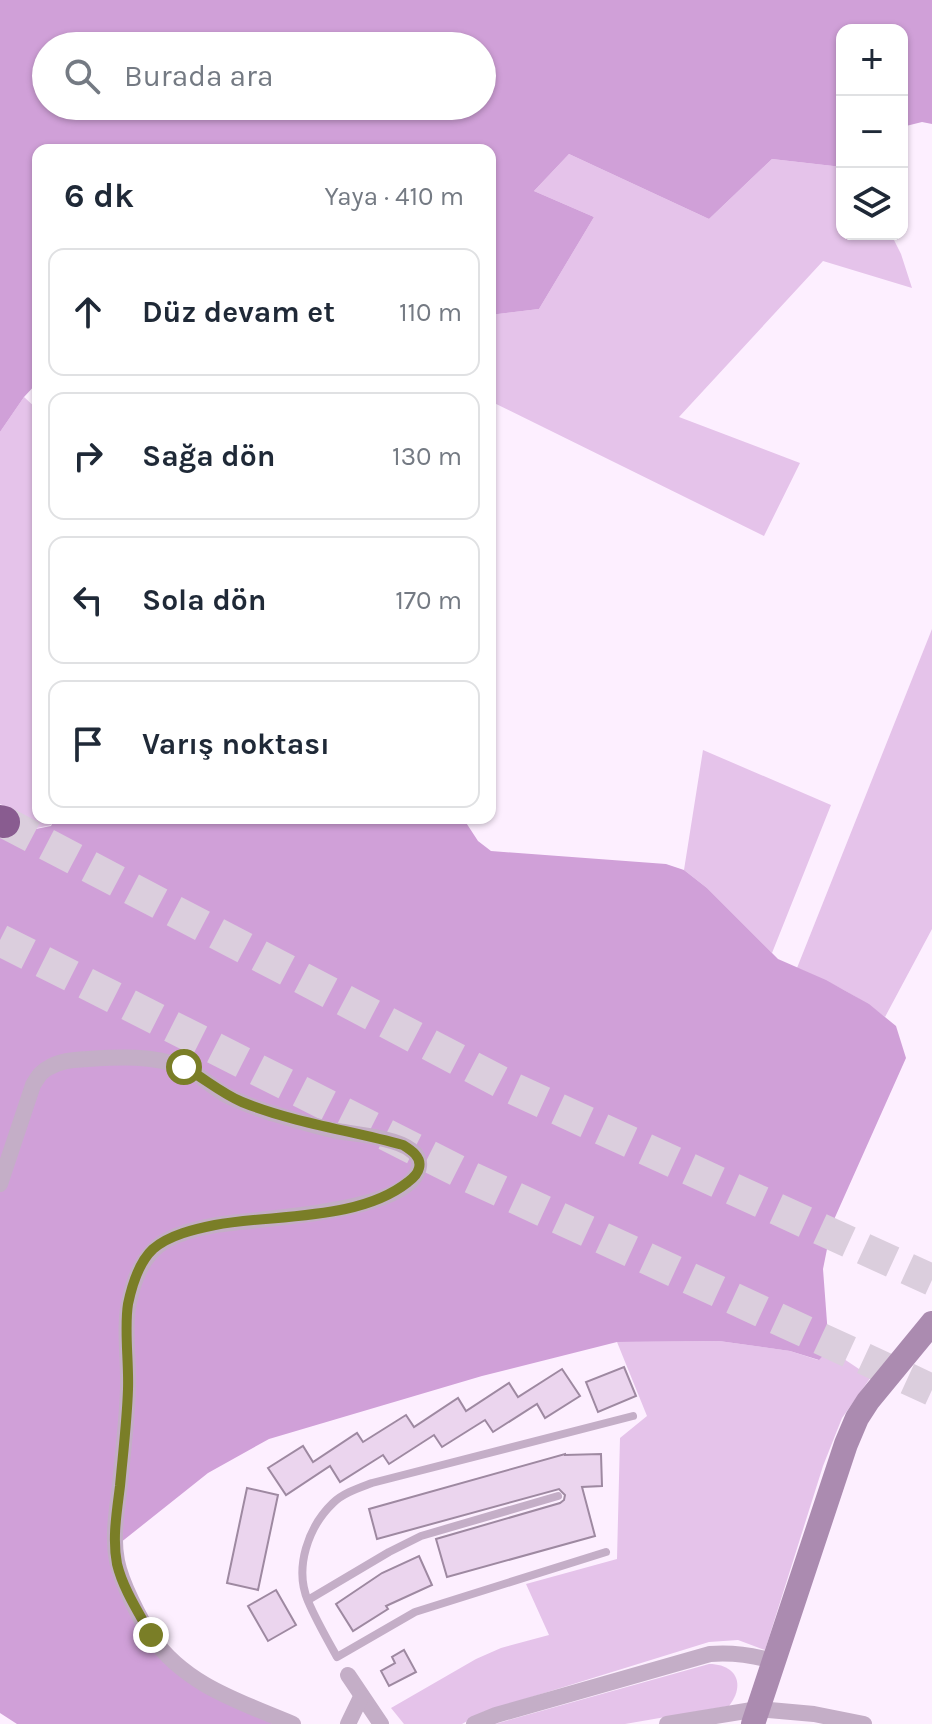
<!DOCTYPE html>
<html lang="tr">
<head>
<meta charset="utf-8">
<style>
  body { margin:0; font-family:Karla,sans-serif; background:#f2f2f3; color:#1f2937 }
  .controls { position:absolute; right:24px; top:24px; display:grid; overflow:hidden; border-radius:16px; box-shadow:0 2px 6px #0004 }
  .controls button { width:72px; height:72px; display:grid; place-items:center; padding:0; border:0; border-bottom:2px solid #e0e1e3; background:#fff; color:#1f2937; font:40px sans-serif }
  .stop { position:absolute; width:24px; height:24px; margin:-18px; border:6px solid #7a7e27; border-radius:50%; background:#fff }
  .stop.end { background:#7a7e27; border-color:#fff; box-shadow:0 2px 8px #0008 }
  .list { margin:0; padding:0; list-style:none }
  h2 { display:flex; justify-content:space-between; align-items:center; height:104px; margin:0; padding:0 32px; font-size:34px }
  h2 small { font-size:26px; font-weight:400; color:#747a83 }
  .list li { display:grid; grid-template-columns:52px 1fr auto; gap:24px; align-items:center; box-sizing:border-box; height:128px; margin:0 16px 16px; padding:0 16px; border:2px solid #e0e1e3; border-radius:16px }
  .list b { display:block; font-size:30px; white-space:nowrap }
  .list em { font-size:26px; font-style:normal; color:#747a83 }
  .icon { flex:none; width:44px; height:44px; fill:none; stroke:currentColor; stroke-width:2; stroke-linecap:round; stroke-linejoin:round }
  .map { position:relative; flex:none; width:932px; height:1724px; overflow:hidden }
  .search { position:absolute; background:#fff; box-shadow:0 2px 6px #0004; left:32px; top:32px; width:464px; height:88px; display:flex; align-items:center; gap:20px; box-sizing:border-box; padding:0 28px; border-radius:44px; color:#747a83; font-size:30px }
  .panel { position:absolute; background:#fff; box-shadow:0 2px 6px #0004; left:32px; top:144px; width:464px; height:680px; border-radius:16px }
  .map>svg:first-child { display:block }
  .green { fill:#e5c3ea }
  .forest { fill:#d0a0d8; fill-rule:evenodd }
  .building { fill:#ebd5ee; stroke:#9e89a1; stroke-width:2 }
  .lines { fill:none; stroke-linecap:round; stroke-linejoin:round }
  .highway-tunnel { stroke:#dbcedd; stroke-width:32; stroke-dasharray:32 16; stroke-linecap:butt }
  .lane { stroke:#c4aec7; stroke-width:8 }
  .street { stroke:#c4aec7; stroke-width:16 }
  .secondary { stroke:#ab8bb0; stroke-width:24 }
  .highway { stroke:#895c90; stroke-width:32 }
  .route { stroke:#7a7e27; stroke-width:10 }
</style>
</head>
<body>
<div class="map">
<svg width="932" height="1724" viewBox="0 0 932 1724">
  <rect width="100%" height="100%" fill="#fdefff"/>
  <!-- green -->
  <g class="green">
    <polygon points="569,154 709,219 772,159 842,167 842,234 891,234 901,254 912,288 823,261 679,417 800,463 764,536 490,401 490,315 539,309 594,217 534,191"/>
    <polygon points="24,397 38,410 38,818 55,818 51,825 0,836 9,808 0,804 0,432"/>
    <path d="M932 629V929L885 1017C859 996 828 981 797 968Z"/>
    <polygon points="703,750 831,805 772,953 707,888 684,870"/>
    <polygon points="719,1341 790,1351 818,1360 829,1349 871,1377 842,1418 823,1466 765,1650 738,1640 709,1642 483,1712 462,1724 404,1724 391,1708 476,1659 501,1648 549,1635 526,1584 617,1559 620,1438 647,1416 617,1342"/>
    <path d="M709 1664C736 1664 746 1684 729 1706L625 1724H495Z"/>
  </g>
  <!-- forest -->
  <g class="forest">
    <path d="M0 0H932V124L922 122 902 127V30H842V167L772 159 709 219 569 154 534 191 594 217 539 309 490 315V150H38V382L24 397 0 432ZM482 46V106H46V46Z"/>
    <polygon points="55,818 463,818 478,841 491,851 666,864 684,870 707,888 778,959 826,980 869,1004 896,1026 906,1058 832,1224 823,1269 829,1349 819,1360 790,1351 719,1341 617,1342 482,1376 269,1439 208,1473 115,1547 117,1565 167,1656 273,1724 17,1724 0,1713 0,836 51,826"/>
  </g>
  <!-- building -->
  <g class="building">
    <polygon points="624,1367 636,1396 598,1412 586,1382"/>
    <polygon points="562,1369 580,1396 545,1418 537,1404 493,1432 485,1420 442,1447 434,1435 389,1464 383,1455 340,1482 330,1466 286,1495 268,1468 303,1446 313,1462 357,1433 363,1442 406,1415 414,1427 458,1398 466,1411 509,1383 518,1397"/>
    <polygon points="565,1454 565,1455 601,1454 602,1486 582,1487 595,1536 447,1577 436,1539 560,1503 564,1500 565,1495 559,1489 377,1539 369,1509"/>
    <polygon points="247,1488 278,1495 258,1590 227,1583"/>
    <polygon points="419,1556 432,1585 386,1606 388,1609 353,1631 336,1604 382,1573"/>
    <polygon points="276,1590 296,1625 268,1641 248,1606"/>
    <polygon points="404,1650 416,1672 389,1686 381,1671 395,1663 392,1657"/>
  </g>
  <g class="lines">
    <!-- highway-tunnel -->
    <g class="highway-tunnel">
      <polyline points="4,822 512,1088 932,1280"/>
      <polyline points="0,940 470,1177 932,1390"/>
    </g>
    <!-- lane -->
    <g class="lane">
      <path d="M606 1552 415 1612 337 1657C327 1639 316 1620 308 1601 294 1568 308 1527 333 1503 343 1493 359 1488 372 1483L633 1416"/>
      <polyline points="308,1600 389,1552 421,1536 558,1496"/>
    </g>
    <!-- street -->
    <g class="street">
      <path d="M0 1184 33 1085C38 1077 41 1071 50 1067 62 1060 75 1060 88 1059 120 1057 152 1055 183 1067 199 1073 211 1087 226 1095 239 1102 254 1107 268 1112 291 1119 313 1126 337 1131 355 1134 397 1138 411 1150 416 1153 420 1160 419 1166 413 1214 254 1218 216 1225 199 1228 182 1232 167 1240 145 1252 135 1275 130 1298 123 1324 129 1360 128 1388 127 1420 123 1452 120 1484 117 1510 112 1536 117 1561 121 1582 140 1620 152 1637 185 1685 241 1702 293 1724"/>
      <polyline points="348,1675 381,1724"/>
      <polyline points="348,1724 361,1697"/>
      <path d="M474 1724 496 1715 710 1654C733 1652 752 1655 773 1661"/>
      <polyline points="667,1724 758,1709 814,1714 864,1724"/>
    </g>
    <!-- secondary -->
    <polyline class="secondary" points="753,1724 846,1444 857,1418 868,1401 932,1323"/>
    <!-- highway -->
    <polyline class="highway" points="0,821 4,822"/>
  </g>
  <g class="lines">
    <!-- route -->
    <path class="route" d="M151 1635C139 1613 123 1589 117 1564 112 1538 117 1511 120 1486 123 1453 127 1421 128 1389 129 1362 124 1329 128 1304 132 1285 139 1262 153 1249 169 1235 195 1229 215 1225 275 1214 359 1221 408 1182 412 1179 418 1173 419 1168 422 1157 411 1150 403 1145 349 1130 294 1123 242 1102 221 1093 204 1078 184 1067"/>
  </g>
</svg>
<div class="controls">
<button>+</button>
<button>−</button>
<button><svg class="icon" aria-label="layers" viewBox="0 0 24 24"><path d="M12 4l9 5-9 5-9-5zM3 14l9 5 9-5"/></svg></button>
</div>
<div class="stop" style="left:184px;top:1067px"></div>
<div class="stop end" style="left:151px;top:1635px"></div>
<div class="search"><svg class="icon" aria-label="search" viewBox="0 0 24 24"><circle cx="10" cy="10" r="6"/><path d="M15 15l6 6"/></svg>Burada ara</div>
<section class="panel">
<h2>6 dk<small>Yaya · 410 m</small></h2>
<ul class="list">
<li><svg class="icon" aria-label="ahead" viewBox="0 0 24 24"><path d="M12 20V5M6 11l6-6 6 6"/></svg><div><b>Düz devam et</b></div><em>110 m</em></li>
<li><svg class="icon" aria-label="right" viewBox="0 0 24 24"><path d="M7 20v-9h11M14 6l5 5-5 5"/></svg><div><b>Sağa dön</b></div><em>130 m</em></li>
<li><svg class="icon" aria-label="left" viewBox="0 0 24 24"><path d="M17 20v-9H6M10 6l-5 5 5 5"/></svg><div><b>Sola dön</b></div><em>170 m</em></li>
<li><svg class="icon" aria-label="arrive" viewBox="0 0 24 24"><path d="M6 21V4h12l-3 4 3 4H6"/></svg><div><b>Varış noktası</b></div></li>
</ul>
</section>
</div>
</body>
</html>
